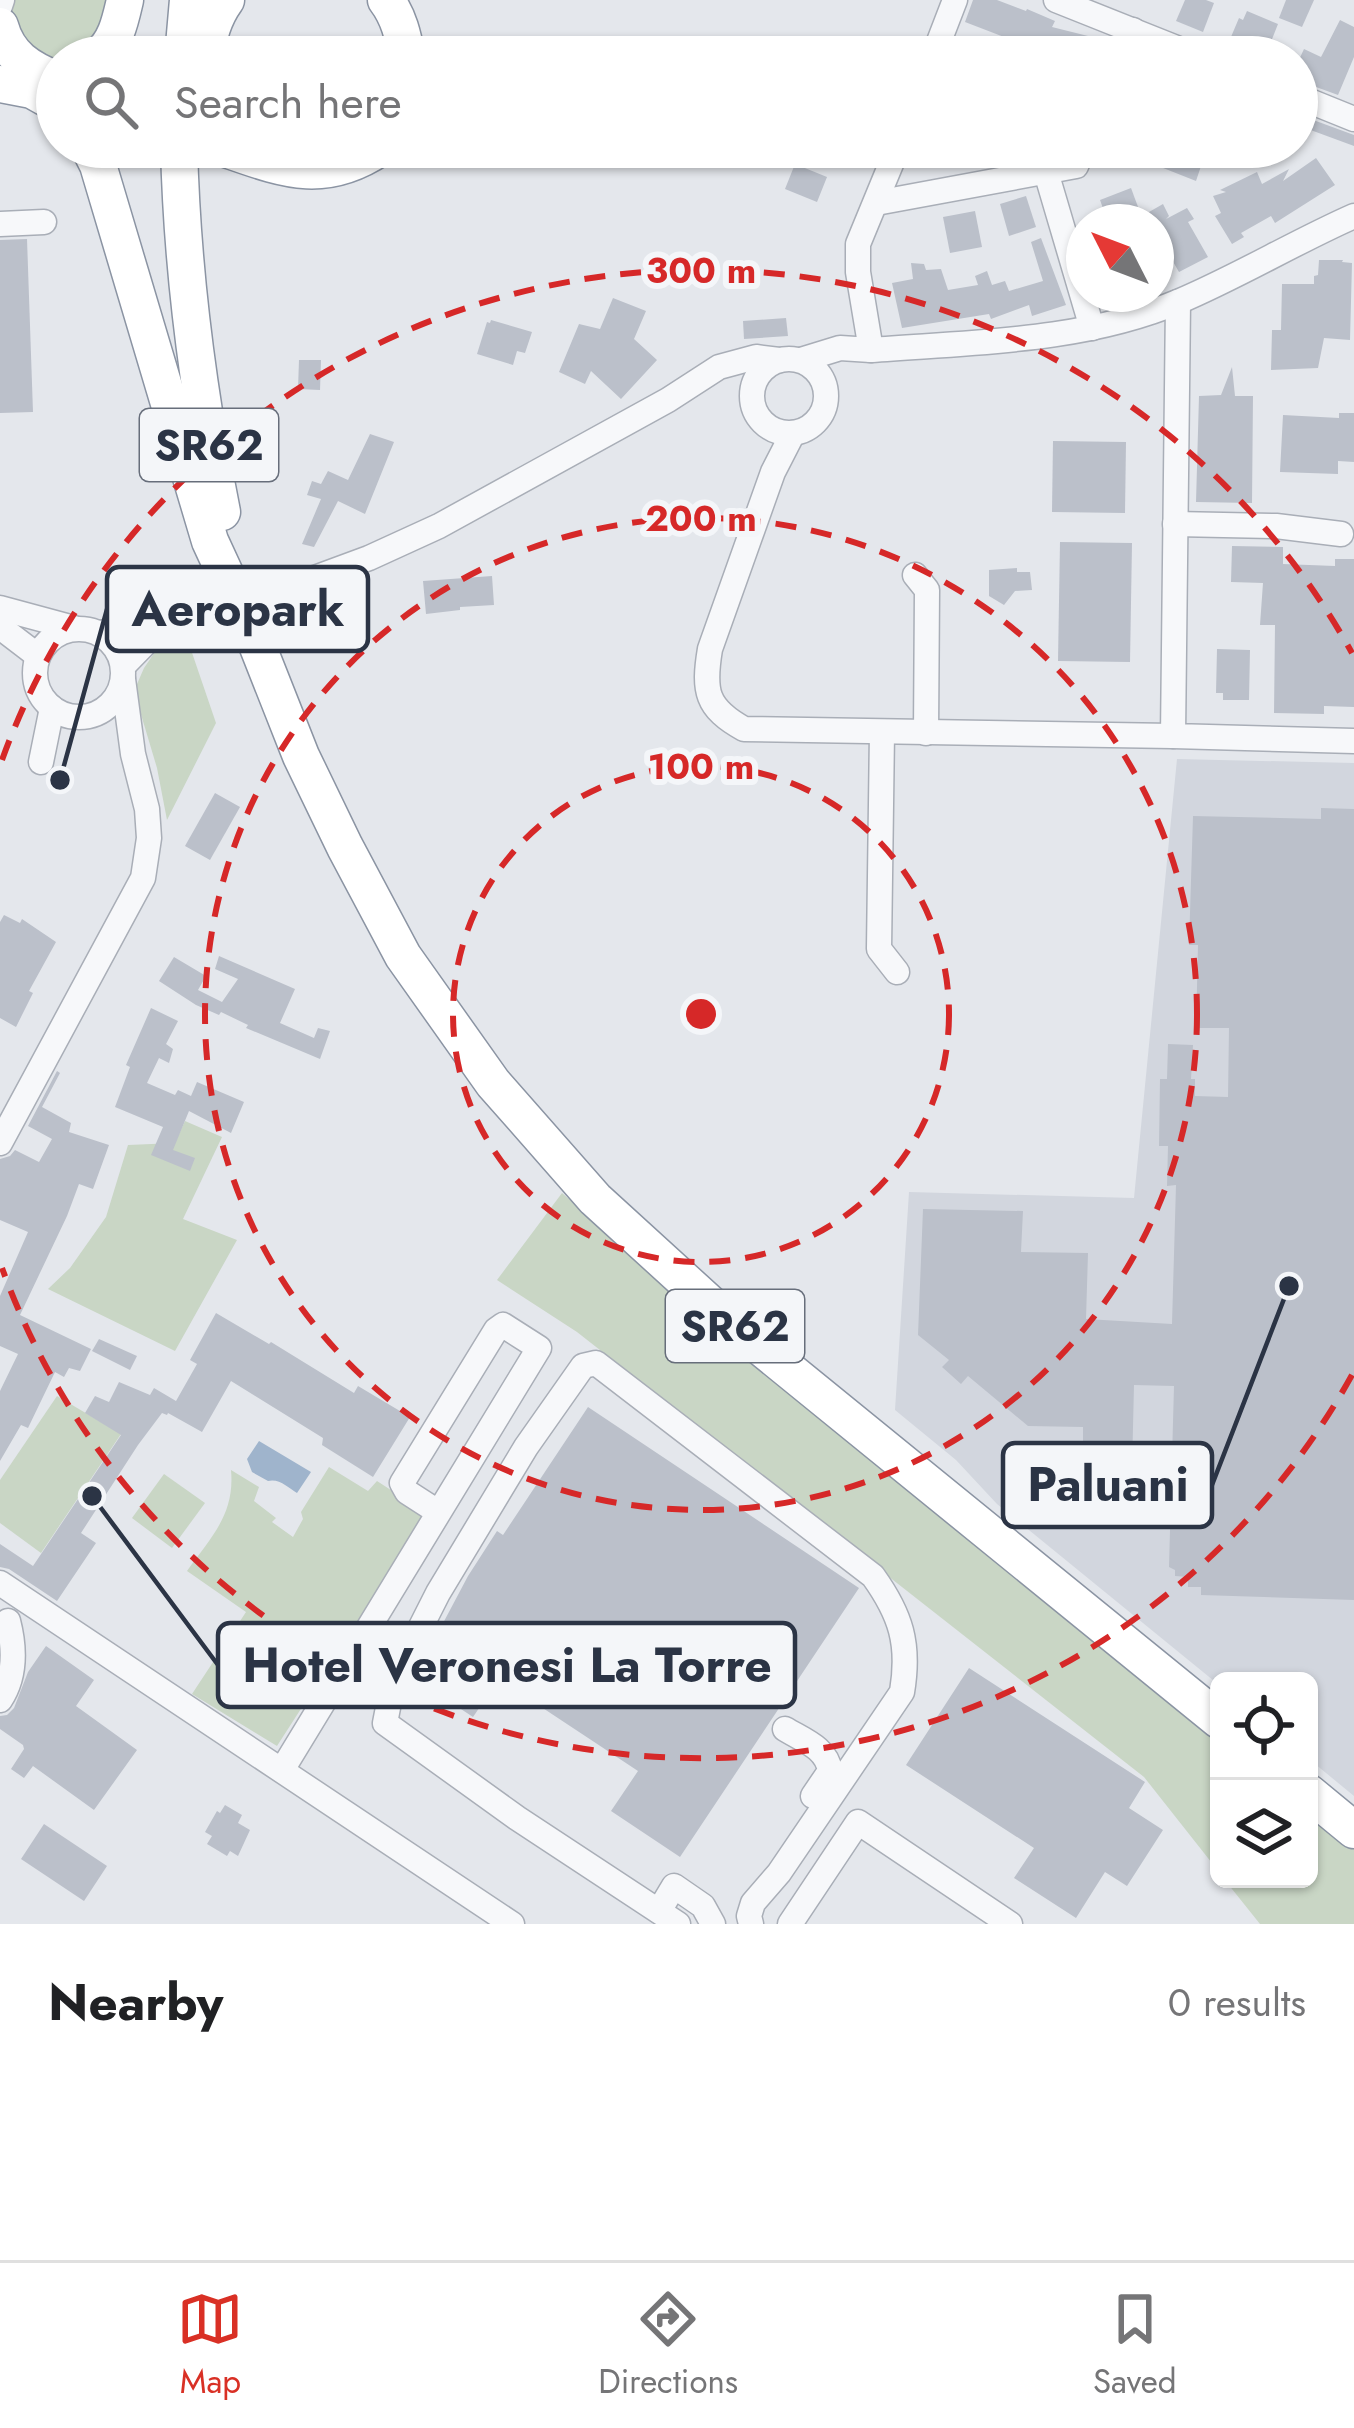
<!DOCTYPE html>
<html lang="en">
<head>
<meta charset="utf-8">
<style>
  body { margin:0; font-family:Jost,sans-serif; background:#f6f6f6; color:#202124 }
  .controls { position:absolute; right:36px; bottom:36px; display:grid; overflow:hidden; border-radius:18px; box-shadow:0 3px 9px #0004 }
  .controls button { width:108px; height:108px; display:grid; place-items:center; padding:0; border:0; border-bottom:3px solid #e0e0e0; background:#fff; color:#202124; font:60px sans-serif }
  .compass { position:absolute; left:1066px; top:204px; width:108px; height:108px; border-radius:50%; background:#fff; box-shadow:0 3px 9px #0004; rotate:312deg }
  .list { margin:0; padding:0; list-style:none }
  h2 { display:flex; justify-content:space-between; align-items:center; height:156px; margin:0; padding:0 48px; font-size:51px }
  h2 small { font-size:39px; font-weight:400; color:#757577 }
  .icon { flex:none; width:66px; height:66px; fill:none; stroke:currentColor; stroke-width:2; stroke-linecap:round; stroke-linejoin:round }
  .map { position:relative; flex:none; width:1354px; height:1924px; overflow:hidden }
  .search { position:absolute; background:#fff; box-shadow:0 3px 9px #0004; left:36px; right:36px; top:36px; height:132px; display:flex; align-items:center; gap:30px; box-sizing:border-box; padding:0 42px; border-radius:66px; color:#757577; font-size:45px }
  .sheet { height:336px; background:#fff }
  nav { display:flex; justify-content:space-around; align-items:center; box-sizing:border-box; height:168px; border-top:3px solid #e0e0e0; background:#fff; font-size:33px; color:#757577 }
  nav a { display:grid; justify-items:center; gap:6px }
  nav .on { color:#d93025 }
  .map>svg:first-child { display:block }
  .built { fill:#d2d6de }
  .green { fill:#c9d6c5 }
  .water { fill:#9fb4cc }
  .building { fill:#bbc0ca }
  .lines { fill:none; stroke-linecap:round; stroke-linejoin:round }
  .minor-casing { stroke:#a9aeb7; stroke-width:27 }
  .highway-casing { stroke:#8b94a3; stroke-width:39 }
  .minor { stroke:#f7f8fa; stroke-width:24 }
  .highway { stroke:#fff; stroke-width:36 }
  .minor-bridge-casing { stroke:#a9aeb7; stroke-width:27; stroke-linecap:butt }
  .minor-bridge { stroke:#f7f8fa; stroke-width:24 }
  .ring { fill:none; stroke:#d62828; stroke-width:6; stroke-dasharray:21 15 }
  .labels { text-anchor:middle; stroke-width:12; stroke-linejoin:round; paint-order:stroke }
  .shield { fill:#f4f6f9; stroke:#676e7b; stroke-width:3 }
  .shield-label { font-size:42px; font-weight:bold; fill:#2b3445 }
  .centre { fill:#d62828; stroke:#f4f6f9; stroke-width:6 }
  .ring-label { font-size:36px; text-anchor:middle; font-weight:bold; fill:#d62828; stroke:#f4f6f9; stroke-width:12; stroke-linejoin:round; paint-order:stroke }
  .leader { fill:none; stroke:#2b3445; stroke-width:4.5 }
  .callout-dot { fill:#2b3445; stroke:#f4f6f9; stroke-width:4.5 }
  .callout { fill:#f4f6f9; stroke:#2b3445; stroke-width:4.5 }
  .callout-label { font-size:48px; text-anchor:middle; font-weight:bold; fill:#2b3445 }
</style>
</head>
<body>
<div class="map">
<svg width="1354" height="1924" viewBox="0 0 1354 1924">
  <rect width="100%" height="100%" fill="#e4e7ec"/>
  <!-- built -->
  <polygon class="built" points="1177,759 1354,763 1354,1796 1309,1759 1309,1681 1219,1681 1219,1685 997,1504 956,1460 895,1410 909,1192 1134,1198"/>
  <!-- green -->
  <g class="green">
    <polygon points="15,0 121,0 89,57 57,57 57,66 12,32 10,8"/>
    <polygon points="174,636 188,641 216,723 167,820 157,768 134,691 144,668 157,649"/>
    <polygon points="185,1121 222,1137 183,1219 237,1240 175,1351 48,1289 70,1268 106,1217 128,1145 175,1143"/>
    <polygon points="562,1193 790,1393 1219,1738 1219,1872 1144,1777 577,1332 497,1280"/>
    <polygon points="57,1396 121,1434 41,1553 0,1523 0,1480"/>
    <path d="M329 1467 368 1491 377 1481 417 1507 424 1518 277 1746 192 1694 246 1612 187 1571C212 1536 235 1514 231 1470L259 1487 254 1501 276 1518 272 1522 293 1537 303 1519 301 1512Z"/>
    <polygon points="164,1474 205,1503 172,1548 132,1518"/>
    <polygon points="1309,1810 1354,1847 1354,1924 1260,1924 1224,1879 1309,1879"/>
  </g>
  <!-- water -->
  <path class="water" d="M259 1441 311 1472 297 1493C289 1488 279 1478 268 1481L252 1472 247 1459Z"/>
  <!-- building -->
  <g class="building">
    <polygon points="973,0 997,0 1026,11 1027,9 1055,21 1052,27 1092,37 1092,57 996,57 1004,37 965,22"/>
    <polygon points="1185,0 1206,0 1214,3 1203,32 1176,21"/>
    <polygon points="1286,0 1314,0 1302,27 1279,18"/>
    <polygon points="1247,11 1278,24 1265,57 1256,57 1228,44 1239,18 1243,20"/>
    <polygon points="1340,20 1354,27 1354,57 1338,95 1297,80 1297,64 1304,49 1321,57"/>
    <polygon points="1297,114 1354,135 1354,146 1297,125"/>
    <polygon points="1110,147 1225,147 1210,165 1203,160 1196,181"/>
    <polygon points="1316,158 1335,185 1275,223 1271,216 1241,233 1244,237 1232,244 1215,216 1221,213 1213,196 1226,192 1220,190 1257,172 1262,184 1289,169 1283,181"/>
    <polygon points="795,164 827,177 817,202 785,189"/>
    <polygon points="1131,188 1141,215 1123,222 1108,222 1100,200"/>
    <polygon points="1026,196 1036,227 1009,236 1000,204"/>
    <polygon points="1163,204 1169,216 1166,219 1187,208 1194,219 1188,222 1208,257 1179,272 1160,239 1163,237 1149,212"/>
    <polygon points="975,211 982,247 950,253 943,217"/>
    <polygon points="1041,238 1066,305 1032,316 1029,305 991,319 989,314 902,328 892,283 913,279 911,263 924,264 926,270 941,269 948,290 978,285 975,276 987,271 992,285 1005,281 1009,291 1043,281 1031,242"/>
    <polygon points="27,239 33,412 0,413 0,240"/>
    <polygon points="1319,260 1343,260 1342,262 1352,263 1350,340 1324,338 1318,368 1271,370 1272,330 1281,330 1282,284 1314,284 1314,276 1318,275"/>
    <polygon points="613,298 646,311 634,339 657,360 621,399 591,371 585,384 559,372 579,324 600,329"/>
    <polygon points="786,318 788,336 744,339 743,321"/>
    <polygon points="491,320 532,332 525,353 517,351 513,365 477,354 487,322 490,323"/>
    <polygon points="299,360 321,360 320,390 298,389"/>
    <polygon points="1232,367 1235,396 1253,396 1252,503 1196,502 1199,396 1221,395"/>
    <polygon points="1339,413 1354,413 1354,462 1338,461 1338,474 1280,472 1283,415 1339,418"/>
    <polygon points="370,434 394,442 365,514 338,501 314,547 302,544 321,499 307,495 312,481 321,484 328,471 348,480"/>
    <polygon points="1053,441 1126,442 1125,513 1052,512"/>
    <polygon points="1060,542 1132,543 1130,662 1058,661"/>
    <polygon points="1232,546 1283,547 1283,564 1335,566 1335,559 1354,559 1354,707 1324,706 1324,714 1274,713 1275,625 1260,625 1263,583 1231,582"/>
    <polygon points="1017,568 1017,572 1030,572 1032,590 1015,591 1004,605 989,596 989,570"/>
    <polygon points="492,576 494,605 460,607 460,610 426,614 423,581"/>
    <polygon points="1217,649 1250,650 1249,700 1223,700 1223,693 1216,693"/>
    <polygon points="215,793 240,807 210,860 185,846"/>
    <polygon points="1321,808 1354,809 1354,1600 1201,1595 1201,1587 1188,1587 1188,1577 1175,1576 1175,1570 1169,1567 1174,1386 1134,1385 1132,1469 1083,1468 1083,1427 1028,1426 968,1376 961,1384 942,1367 949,1360 918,1335 923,1209 1023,1211 1021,1252 1088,1253 1086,1319 1172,1324 1176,1185 1167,1186 1168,1146 1159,1146 1160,1079 1167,1079 1168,1044 1193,1045 1191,1079 1195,1079 1195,1096 1228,1097 1229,1028 1196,1028 1198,945 1189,945 1193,816 1321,819"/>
    <polygon points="4,915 20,923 22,919 56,942 29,991 33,993 16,1027 0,1018 0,922"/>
    <polygon points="219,956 295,989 280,1023 314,1038 318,1028 330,1031 320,1059 246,1028 248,1025 221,1012 219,1015 196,1005 159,981 174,957 206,976 198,990 222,1002 238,979 215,969"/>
    <polygon points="151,1008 178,1021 166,1044 173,1049 169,1063 159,1058 147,1083 175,1095 178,1090 191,1096 197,1082 244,1102 231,1133 189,1111 173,1150 195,1158 190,1171 151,1155 163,1127 115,1107 130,1067 126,1065"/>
    <polygon points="57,1071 60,1073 42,1107 71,1123 69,1132 109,1145 93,1189 79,1184 67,1216 20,1315 91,1349 80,1371 69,1368 64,1377 55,1372 28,1428 21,1425 0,1461 0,1391 18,1354 0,1346 0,1296 28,1232 0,1220 0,1159 10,1156 15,1150 39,1162 52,1139 28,1126"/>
    <polygon points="216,1313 269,1344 271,1342 354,1393 358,1386 410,1417 373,1477 322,1445 323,1438 231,1381 202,1432 168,1413 167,1415 162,1413 138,1445 81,1533 96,1543 57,1601 9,1569 0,1567 0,1544 33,1566 121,1435 85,1413 95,1396 109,1402 119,1382 150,1395 154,1388 176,1401 197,1364 190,1360"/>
    <polygon points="99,1339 137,1356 130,1370 92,1351"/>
    <polygon points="588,1407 859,1588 680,1857 611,1811 638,1771 499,1679 473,1717 414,1678 468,1576 497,1531 503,1535"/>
    <polygon points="46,1646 94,1680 76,1706 137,1750 94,1810 33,1766 24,1778 11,1769 24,1749 23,1745 0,1729 0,1716 7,1715 14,1708 28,1672"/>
    <polygon points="969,1668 1145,1782 1129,1808 1163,1830 1127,1886 1105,1872 1076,1918 1014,1878 1034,1848 906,1765"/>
    <polygon points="225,1805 242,1815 238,1823 250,1830 238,1856 230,1851 227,1856 207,1844 212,1836 205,1832 217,1811 220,1813"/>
    <polygon points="44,1824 107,1866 84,1901 21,1859"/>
  </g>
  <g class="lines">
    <defs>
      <g id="minor">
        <polyline points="1056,0 1199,57"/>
        <polyline points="0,6 2,0"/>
        <polyline points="933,57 955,0"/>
        <polyline points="1122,57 1133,30"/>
        <polyline points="1297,96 1354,119"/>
        <polyline points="1046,172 1092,328"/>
        <polyline points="876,203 1076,166 1084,147"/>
        <polyline points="0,224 44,222"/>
        <polyline points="1178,302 1173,736 1354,741"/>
        <polyline points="871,350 858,272 858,244 898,147"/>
        <circle cx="789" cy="396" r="37"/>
        <path d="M801 360 840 348 871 350C974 342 1083 342 1180 301 1239 276 1295 242 1354 216"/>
        <path d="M793 433 773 472 710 649C703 691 706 708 744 729L1173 736"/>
        <polyline points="1175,524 1276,526 1341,534"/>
        <polyline points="915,575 927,590 926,733"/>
        <polyline points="304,582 369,558 439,526 668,400 719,367 756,357 779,360"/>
        <polyline points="0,608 74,628"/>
        <polyline points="0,627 38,656"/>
        <circle cx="79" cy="673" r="44"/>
        <polyline points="100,633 185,617"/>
        <polyline points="123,666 166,622"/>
        <polyline points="882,732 879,949 897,972"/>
        <polyline points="41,762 52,708"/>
        <polyline points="0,1143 143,878 149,838 147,809 133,754 123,679"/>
        <polyline points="0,1583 512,1924"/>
        <path d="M0 1700C16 1676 15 1648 8 1621"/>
        <path d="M785 1729C803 1740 827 1748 830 1771L813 1796"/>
        <polyline points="282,1770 539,1348 503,1325 496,1330 402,1483 407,1492 438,1512"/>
        <polyline points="659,1911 674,1886 703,1906 713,1924"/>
        <path d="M678 1924 517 1818 385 1723 393 1682 438 1593 526 1447 583 1366 596 1363 873 1576C901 1615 910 1644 902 1692L779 1873 753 1903 749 1916 751 1924"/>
        <polyline points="790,1924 858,1822 1010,1924"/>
      </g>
      <g id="highway">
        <path d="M386 0C399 17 403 36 407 57"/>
        <path d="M0 26C8 56 29 69 57 80"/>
        <path d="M98 57C116 42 120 22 125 0"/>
        <polyline points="183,57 188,0"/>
        <path d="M205 57C209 36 213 18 226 0"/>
        <polyline points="0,84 32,90 57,104"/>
        <polyline points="89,147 98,165 210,541 252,632 301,756 345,847 403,956 493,1083 595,1199 731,1323 1219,1720"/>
        <path d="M179 147C182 269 198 392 222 512"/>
        <path d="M220 147C281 168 322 187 381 147"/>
        <polyline points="1309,1793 1354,1830"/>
      </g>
    </defs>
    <!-- minor casing -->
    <use href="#minor" class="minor-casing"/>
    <!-- highway casing -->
    <use href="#highway" class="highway-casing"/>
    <!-- minor -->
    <use href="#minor" class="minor"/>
    <!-- highway -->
    <use href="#highway" class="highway"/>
    <defs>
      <polyline id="minor-bridge" points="185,617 304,582"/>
    </defs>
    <!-- minor-bridge casing -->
    <use href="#minor-bridge" class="minor-bridge-casing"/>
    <!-- minor-bridge -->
    <use href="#minor-bridge" class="minor-bridge"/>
  </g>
  <!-- distance rings -->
  <g class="ring">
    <circle cx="701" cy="1014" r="248"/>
    <circle cx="701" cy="1014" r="496"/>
    <path d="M1352 1375A744 744 0 0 1 2 1268M2 760A744 744 0 0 1 1352 653"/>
  </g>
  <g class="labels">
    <!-- shield labels -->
    <g class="shield">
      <rect x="140" y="409" width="138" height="72" rx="9"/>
      <rect x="666" y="1290" width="138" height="72" rx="9"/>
    </g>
    <g class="shield-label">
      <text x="209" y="460">SR62</text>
      <text x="735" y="1341">SR62</text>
    </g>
  </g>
  <circle cx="701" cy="1014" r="18" class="centre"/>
  <g class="ring-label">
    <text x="701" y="283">300 m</text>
    <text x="701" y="531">200 m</text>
    <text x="701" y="779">100 m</text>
  </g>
  <!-- callouts -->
  <path class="leader" d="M60 780L107 609M1289 1286L1212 1485M92 1496L218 1665"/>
  <g class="callout-dot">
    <circle cx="60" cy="780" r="12"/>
    <circle cx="1289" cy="1286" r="12"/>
    <circle cx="92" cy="1496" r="12"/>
  </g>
  <g class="callout">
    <rect x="107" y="567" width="261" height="84" rx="12"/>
    <rect x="1003" y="1443" width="209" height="84" rx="12"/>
    <rect x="218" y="1623" width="577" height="84" rx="12"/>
  </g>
  <g class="callout-label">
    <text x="238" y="626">Aeropark</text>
    <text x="1108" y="1501">Paluani</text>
    <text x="507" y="1682">Hotel Veronesi La Torre</text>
  </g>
</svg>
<div class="controls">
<button><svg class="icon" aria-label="locate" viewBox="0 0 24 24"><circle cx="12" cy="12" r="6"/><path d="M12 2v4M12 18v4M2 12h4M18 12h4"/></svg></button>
<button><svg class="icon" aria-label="layers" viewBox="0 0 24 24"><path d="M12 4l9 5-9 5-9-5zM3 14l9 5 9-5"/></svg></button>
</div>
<svg class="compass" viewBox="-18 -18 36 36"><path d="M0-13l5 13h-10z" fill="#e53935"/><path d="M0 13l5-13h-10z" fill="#757577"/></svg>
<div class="search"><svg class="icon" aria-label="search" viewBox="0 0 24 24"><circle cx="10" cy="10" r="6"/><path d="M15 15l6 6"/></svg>Search here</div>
</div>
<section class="sheet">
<h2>Nearby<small>0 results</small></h2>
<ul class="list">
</ul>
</section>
<nav>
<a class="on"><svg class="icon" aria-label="map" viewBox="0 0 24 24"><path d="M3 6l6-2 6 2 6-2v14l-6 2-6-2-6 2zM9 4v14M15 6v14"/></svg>Map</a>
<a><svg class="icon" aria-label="directions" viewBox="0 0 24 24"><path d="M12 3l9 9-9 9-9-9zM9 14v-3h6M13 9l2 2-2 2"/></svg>Directions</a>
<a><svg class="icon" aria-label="saved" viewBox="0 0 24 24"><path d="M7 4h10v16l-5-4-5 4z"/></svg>Saved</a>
</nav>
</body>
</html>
